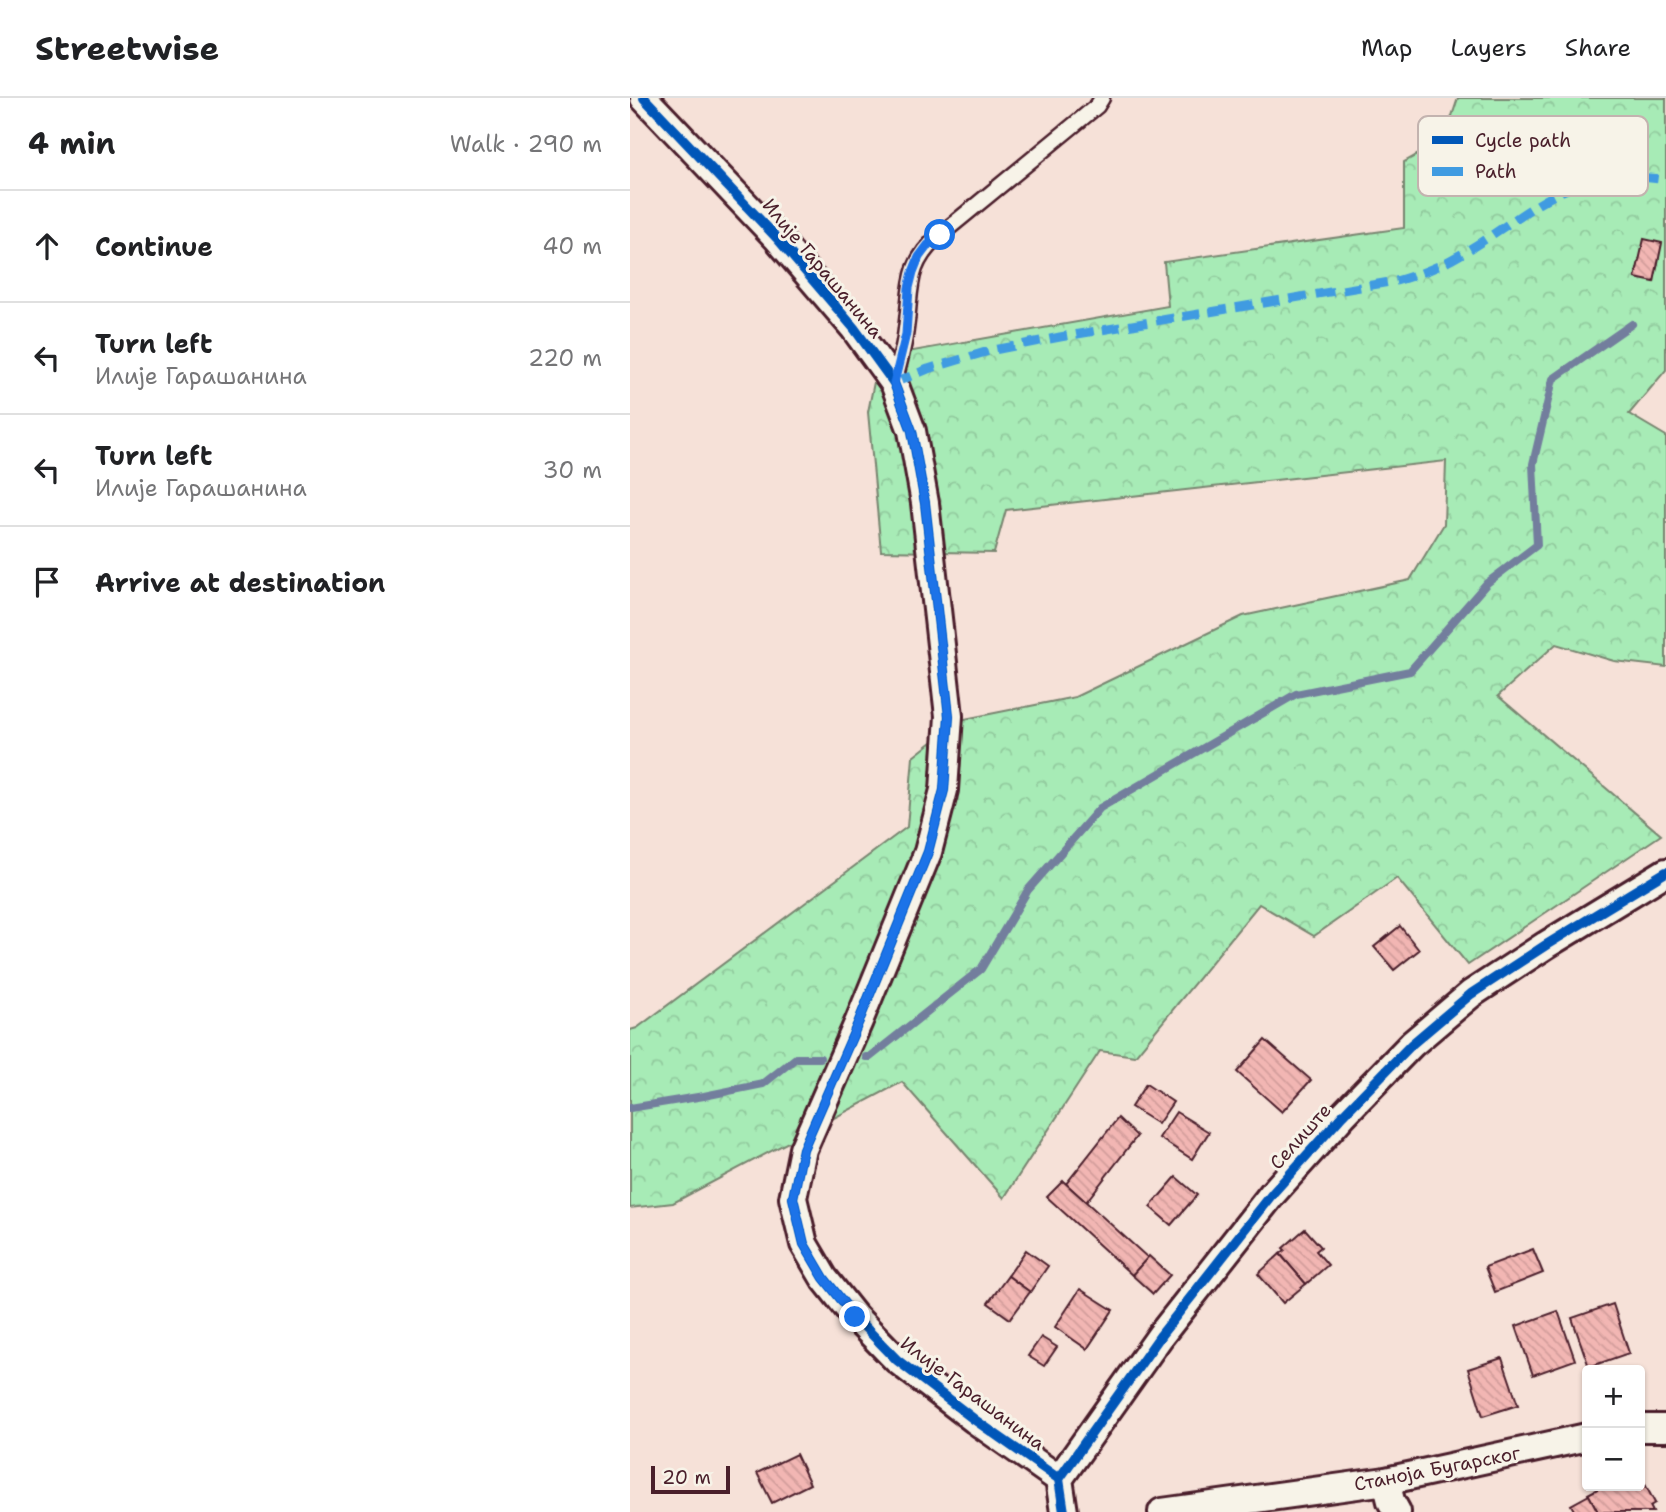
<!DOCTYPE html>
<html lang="en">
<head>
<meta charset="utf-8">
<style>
  body { margin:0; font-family:"Shantell Sans",sans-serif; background:#f6f6f6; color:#202124 }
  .controls { position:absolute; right:21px; bottom:21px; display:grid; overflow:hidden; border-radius:7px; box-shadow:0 2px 5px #0004 }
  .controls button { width:63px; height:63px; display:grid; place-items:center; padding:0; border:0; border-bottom:2px solid #e0e0e0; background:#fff; color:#202124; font:35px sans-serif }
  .scale { position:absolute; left:21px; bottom:18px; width:79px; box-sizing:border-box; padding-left:7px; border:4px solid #4a1f2b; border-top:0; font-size:19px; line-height:24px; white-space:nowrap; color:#4a1f2b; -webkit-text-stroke:5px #f7f3e8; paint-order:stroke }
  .stop { position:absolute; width:21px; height:21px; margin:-16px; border:5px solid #1a73e8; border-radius:50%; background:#fff }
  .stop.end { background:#1a73e8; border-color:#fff; box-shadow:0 2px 7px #0008 }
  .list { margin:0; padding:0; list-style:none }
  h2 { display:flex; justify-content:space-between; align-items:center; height:91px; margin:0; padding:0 28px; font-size:30px }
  h2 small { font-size:23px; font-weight:400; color:#757577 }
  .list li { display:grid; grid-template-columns:46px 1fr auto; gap:21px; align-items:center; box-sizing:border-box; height:112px; padding:0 28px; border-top:2px solid #e0e0e0 }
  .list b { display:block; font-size:26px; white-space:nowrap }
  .list p { margin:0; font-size:23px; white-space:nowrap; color:#757577 }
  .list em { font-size:23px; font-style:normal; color:#757577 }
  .icon { flex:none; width:38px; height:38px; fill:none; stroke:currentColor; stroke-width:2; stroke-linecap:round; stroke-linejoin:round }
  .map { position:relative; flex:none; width:1036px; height:1414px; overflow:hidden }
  header { display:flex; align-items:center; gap:42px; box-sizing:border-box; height:98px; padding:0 35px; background:#fff; border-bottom:2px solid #e0e0e0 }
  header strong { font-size:33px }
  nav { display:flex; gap:38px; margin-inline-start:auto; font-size:24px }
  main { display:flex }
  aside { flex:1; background:#fff }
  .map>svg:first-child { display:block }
  .forest { fill:url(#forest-crowns); stroke:#788570; stroke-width:2 }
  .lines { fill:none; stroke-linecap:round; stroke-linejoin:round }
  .stream { stroke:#737e9d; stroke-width:8 }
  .building { fill:url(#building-back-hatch); stroke:#4a1f2b; stroke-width:2 }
  .lane-casing { stroke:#4a1f2b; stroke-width:19 }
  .street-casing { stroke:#4a1f2b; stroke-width:32 }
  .lane { stroke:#f7f3e8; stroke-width:14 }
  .street { stroke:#f7f3e8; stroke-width:26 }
  .quiet { stroke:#409be1; stroke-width:9; stroke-dasharray:18 9; stroke-linecap:butt }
  .cycleway-casing { stroke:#f7f3e8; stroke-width:15 }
  .cycleway { stroke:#0057b8; stroke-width:10 }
  .route { stroke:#1a73e8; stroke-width:9 }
  .labels { text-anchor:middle; stroke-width:6; stroke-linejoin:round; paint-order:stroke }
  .street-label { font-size:19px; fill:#4a1f2b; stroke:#f7f3e8 }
  .key { fill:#f7f3e8; stroke:#c3b3af; stroke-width:2 }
  .key-label { font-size:19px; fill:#4a1f2b }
</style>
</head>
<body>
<header>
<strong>Streetwise</strong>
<nav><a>Map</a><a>Layers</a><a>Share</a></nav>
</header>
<main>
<aside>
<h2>4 min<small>Walk · 290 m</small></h2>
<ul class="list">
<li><svg class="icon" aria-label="ahead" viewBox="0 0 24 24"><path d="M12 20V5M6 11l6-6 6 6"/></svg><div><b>Continue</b></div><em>40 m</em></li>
<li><svg class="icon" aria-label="left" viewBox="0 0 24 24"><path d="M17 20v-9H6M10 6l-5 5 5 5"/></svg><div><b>Turn left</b><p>Илије Гарашанина</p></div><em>220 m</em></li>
<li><svg class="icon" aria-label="left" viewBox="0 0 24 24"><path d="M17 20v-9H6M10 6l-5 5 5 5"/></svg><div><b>Turn left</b><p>Илије Гарашанина</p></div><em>30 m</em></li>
<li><svg class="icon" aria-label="arrive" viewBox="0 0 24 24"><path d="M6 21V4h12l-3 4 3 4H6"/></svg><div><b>Arrive at destination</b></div></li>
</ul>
</aside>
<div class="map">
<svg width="1036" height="1414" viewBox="0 0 1036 1414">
  <defs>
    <pattern id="forest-crowns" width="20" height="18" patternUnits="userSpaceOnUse" patternTransform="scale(1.75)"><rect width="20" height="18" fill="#a7ebb6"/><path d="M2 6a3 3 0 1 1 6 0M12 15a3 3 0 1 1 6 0" fill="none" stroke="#91c99d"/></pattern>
    <pattern id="building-back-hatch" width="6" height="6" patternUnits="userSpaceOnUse" patternTransform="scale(1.75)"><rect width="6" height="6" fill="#f2b6b3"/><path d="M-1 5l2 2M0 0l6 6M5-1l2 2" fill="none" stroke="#d19c9a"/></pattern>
  </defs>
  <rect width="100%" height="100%" fill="#f6e1d8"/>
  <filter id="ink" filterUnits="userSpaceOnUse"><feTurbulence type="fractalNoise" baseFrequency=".0143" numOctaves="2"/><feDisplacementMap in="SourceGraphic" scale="14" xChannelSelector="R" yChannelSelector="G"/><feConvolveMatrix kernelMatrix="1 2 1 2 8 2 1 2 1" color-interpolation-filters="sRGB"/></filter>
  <g filter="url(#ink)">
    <!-- forest -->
    <polygon class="forest" points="828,0 1036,0 1036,272 999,316 1036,338 1036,569 984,563 926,546 868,598 1031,737 838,867 767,780 684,838 629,806 505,958 470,953 374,1100 272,984 43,1105 0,1110 0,932 7,930 277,729 283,659 330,622 445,599 613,518 780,482 814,426 816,363 376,412 364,455 251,453 238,314 249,259 538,208 534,164 774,130 774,64 814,42"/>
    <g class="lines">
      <!-- stream -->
      <g class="stream">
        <polyline points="236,959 240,959 351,871 398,792 470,710 666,596 780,573 857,485 907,447 903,366 923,281 1002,226"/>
        <polyline points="0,1010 74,998 133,986 166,960 190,960"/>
      </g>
    </g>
    <!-- building -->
    <g class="building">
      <polygon points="1014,141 1032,145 1024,184 1005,180"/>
      <polygon points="770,828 789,852 764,872 744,849"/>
      <polygon points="635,942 681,982 652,1014 607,974"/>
      <polygon points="516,986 543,1004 528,1026 501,1009"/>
      <polygon points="546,1014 579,1034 562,1061 529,1040"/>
      <polygon points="488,1020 507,1038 456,1104 436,1086"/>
      <polygon points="546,1079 567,1097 541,1127 520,1109"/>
      <polygon points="433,1083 518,1160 502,1177 417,1099"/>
      <polygon points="675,1131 691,1149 686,1153 698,1167 676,1186 650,1156 655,1152 653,1150"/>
      <polygon points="903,1151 913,1175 865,1194 855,1169"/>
      <polygon points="396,1152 418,1168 400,1194 378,1178"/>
      <polygon points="650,1156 676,1186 653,1205 628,1176"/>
      <polygon points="519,1158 540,1177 523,1196 502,1177"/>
      <polygon points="378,1178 400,1194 380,1221 358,1205"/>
      <polygon points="450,1191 483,1212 457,1251 425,1229"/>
      <polygon points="983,1206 999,1255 959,1269 942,1220"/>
      <polygon points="928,1213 945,1262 903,1277 886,1228"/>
      <polygon points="411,1239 427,1249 414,1268 398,1258"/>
      <polygon points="872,1260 888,1307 853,1318 838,1271"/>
      <polygon points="166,1356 180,1386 142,1405 127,1375"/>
      <polygon points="1010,1377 1025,1405 1020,1408 1023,1414 968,1414 958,1396 973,1388 1010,1388"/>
      <polygon points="959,1397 968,1414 945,1414 941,1407"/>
    </g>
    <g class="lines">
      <defs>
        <path id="lane" d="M264 285C269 267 274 250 276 231 282 190 275 167 310 137L467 8 472 0"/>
        <g id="street">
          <polyline points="14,0 147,140 224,230 264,285 282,333 295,405 319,618 314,692 298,754 229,923 173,1051 163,1100 174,1146 194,1180 225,1219 267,1262 345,1322 429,1381"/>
          <polyline points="1010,1330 1036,1330"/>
          <polyline points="756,1383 761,1403 767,1414"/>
          <polyline points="434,1414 429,1381 531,1237 643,1095 713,1017 782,946 841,896 916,847 1036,774"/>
          <polyline points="532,1414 756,1383 957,1339"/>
        </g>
      </defs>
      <!-- lane casing -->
      <use href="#lane" class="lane-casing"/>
      <!-- street casing -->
      <use href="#street" class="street-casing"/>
      <!-- lane -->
      <use href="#lane" class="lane"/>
      <!-- street -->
      <use href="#street" class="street"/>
      <!-- quiet -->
      <path class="quiet" d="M264 285 298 271 359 253 430 239 766 183C787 177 807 170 826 159 905 115 934 66 1036 82"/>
      <defs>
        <g id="cycleway">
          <polyline points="14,0 147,140 224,230 264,285 282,333 295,405 319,618 314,692 298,754 229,923 173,1051 163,1100 174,1146 194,1180 225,1219 267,1262 345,1322 429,1381"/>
          <polyline points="434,1414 429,1381 531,1237 643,1095 713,1017 782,946 841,896 916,847 1036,774"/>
        </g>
      </defs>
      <!-- cycleway casing -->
      <use href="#cycleway" class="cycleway-casing"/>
      <!-- cycleway -->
      <use href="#cycleway" class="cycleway"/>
    </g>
  </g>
  <g class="lines" filter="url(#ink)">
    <!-- route -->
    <polyline class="route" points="225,1219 194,1180 174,1146 163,1100 173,1051 229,923 298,754 314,692 319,618 295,405 282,333 264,285 276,236 279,190 283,174 289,159 298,147 310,137"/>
  </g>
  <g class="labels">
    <!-- street labels -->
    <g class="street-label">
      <text transform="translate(193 170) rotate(50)" y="7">Илије Гарашанина</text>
      <text transform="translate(670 1038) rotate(-48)" y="7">Селиште</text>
      <text transform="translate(343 1295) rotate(37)" y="7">Илије Гарашанина</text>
      <text transform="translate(807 1370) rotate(-11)" y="7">Станоја Бугарског</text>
    </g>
  </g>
  <!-- legend -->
  <rect x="788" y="18" width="230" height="80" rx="10" class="key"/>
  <rect x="802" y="38" width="31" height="8" fill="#0057b8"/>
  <rect x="802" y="69" width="31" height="9" fill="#409be1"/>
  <g class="key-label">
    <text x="845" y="49">Cycle path</text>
    <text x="845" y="80">Path</text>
  </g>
</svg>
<div class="controls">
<button>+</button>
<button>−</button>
</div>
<div class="scale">20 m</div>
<div class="stop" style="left:310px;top:137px"></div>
<div class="stop end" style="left:225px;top:1219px"></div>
</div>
</main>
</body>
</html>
